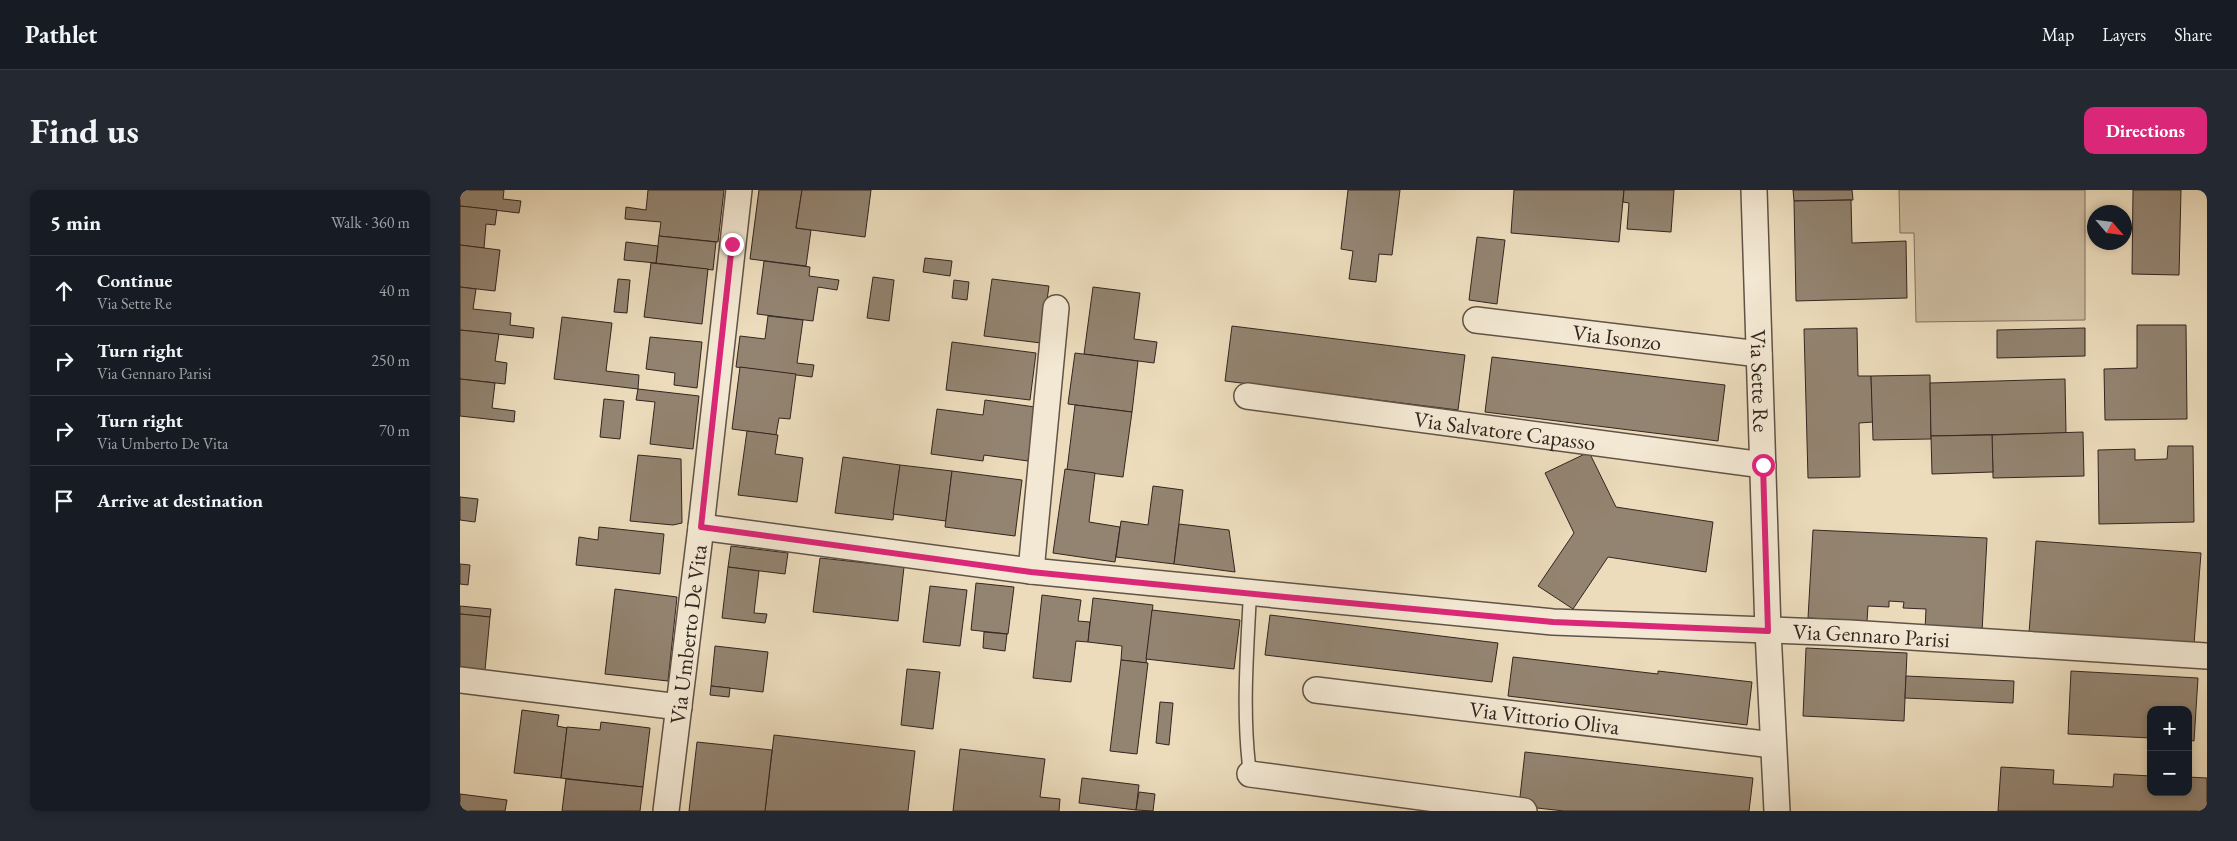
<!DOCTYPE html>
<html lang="en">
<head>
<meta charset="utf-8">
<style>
  body { margin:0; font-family:"EB Garamond",serif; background:#242831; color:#f1f3f6 }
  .controls { position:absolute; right:15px; bottom:15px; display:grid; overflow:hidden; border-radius:10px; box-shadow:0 2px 8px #0003 }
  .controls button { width:45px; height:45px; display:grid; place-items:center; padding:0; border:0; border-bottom:1px solid #363941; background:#171b24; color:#f1f3f6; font:25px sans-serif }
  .compass { position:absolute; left:1627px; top:15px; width:45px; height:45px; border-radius:50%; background:#171b24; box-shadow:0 2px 8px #0003; rotate:118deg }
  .stop { position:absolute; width:15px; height:15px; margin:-11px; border:4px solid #db2777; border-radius:50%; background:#fff }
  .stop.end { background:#db2777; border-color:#fff; box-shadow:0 1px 5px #0008 }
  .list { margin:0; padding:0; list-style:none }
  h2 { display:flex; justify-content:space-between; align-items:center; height:65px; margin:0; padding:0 20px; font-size:21px }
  h2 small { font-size:16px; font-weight:400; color:#9ea1a6 }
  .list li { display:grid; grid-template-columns:32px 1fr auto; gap:15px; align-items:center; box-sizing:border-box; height:70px; padding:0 20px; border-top:1px solid #363941 }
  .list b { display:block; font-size:19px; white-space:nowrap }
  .list p { margin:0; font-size:16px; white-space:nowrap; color:#9ea1a6 }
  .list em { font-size:16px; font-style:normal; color:#9ea1a6 }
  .icon { flex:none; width:28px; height:28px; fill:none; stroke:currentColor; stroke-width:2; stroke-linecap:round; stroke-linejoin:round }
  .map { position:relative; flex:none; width:1747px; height:621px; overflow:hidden; border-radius:10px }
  header { display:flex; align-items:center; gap:30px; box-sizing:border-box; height:70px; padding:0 25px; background:#171b24; border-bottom:1px solid #363941 }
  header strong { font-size:24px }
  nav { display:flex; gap:28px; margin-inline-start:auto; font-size:18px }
  .intro { display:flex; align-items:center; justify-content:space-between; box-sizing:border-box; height:120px; padding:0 30px }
  h1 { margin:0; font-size:35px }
  .button { padding:12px 22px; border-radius:10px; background:#db2777; color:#fff; font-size:18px; font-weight:700 }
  main { display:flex; gap:30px; padding:0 30px }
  aside { flex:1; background:#171b24; border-radius:10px; box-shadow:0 2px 8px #0003 }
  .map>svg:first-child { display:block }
  .green { fill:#cdbda1; stroke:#807160 }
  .building { fill:#938471; stroke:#332520 }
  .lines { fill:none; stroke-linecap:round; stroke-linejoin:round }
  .lane-casing { stroke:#615347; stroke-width:15 }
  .street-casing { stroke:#615347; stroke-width:28 }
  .lane { stroke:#f3e8d3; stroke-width:12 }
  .street { stroke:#f3e8d3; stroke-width:25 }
  .route { stroke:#db2777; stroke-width:6 }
  .labels { text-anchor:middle; stroke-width:4; stroke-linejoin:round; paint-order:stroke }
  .street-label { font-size:22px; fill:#332520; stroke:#f3e8d3 }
</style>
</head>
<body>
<header>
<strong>Pathlet</strong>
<nav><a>Map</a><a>Layers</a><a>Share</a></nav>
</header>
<div class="intro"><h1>Find us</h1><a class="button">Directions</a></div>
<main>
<aside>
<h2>5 min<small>Walk · 360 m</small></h2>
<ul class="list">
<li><svg class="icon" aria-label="ahead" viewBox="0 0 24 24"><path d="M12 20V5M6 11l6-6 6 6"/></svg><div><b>Continue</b><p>Via Sette Re</p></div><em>40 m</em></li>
<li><svg class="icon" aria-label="right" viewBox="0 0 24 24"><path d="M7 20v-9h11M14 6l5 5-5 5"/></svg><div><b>Turn right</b><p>Via Gennaro Parisi</p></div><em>250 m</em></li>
<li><svg class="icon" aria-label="right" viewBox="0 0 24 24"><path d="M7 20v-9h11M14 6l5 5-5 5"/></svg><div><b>Turn right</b><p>Via Umberto De Vita</p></div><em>70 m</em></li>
<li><svg class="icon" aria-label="arrive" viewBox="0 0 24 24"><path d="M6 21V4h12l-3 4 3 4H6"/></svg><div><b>Arrive at destination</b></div></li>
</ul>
</aside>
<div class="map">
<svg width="1747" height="621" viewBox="0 0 1747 621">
  <rect width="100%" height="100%" fill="#ecdcbc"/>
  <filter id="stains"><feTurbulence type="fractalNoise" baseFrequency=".004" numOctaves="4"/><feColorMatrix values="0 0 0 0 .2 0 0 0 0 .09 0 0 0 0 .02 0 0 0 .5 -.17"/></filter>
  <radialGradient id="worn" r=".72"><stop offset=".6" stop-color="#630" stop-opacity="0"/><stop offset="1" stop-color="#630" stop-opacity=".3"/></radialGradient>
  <!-- green -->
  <polygon class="green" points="1439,0 1625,0 1625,130 1456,132 1454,43 1440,43"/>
  <!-- building -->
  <g class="building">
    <polygon points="0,0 44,0 43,9 61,11 59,23 0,16"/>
    <polygon points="188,0 264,0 258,52 199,46 201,32 165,29 166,17 186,20"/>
    <polygon points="299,0 342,0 336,38 351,40 346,76 290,69"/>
    <polygon points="342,0 411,0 405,47 336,38"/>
    <polygon points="888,0 940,0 932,65 919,64 916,92 889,89 893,61 881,59"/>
    <polygon points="1054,0 1164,0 1159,52 1051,43"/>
    <polygon points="1164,0 1214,0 1211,42 1167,39 1169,13 1163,12"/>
    <polygon points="1333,0 1392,0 1393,10 1334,11"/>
    <polygon points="1673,0 1721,0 1719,85 1672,84"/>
    <polygon points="1391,10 1392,53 1446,51 1447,108 1336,111 1334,11"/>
    <polygon points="0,16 37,20 35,35 26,34 24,58 0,55"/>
    <polygon points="199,46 256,52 253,80 196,73"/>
    <polygon points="1017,47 1045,50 1037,114 1009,110"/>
    <polygon points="166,52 198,56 196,73 164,70"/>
    <polygon points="0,55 40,60 35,101 0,97"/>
    <polygon points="465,68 492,71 490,86 463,82"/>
    <polygon points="304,71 350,77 349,86 379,90 377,100 358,97 353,131 297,124"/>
    <polygon points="191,73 248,79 242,134 184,127"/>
    <polygon points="413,87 434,90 429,131 407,128"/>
    <polygon points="158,89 170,90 167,123 154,122"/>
    <polygon points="532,89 589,96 581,153 524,146"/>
    <polygon points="494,90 509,92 507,110 492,108"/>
    <polygon points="0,97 16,99 13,119 51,123 50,135 74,138 73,148 0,140"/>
    <polygon points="633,97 680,103 674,149 697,152 694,173 624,164"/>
    <polygon points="308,126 343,130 337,173 354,175 352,187 276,177 280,146 305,149"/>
    <polygon points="102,127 152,133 146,181 179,185 178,199 94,189"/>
    <polygon points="1677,135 1726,135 1727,229 1645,230 1644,179 1677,178"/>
    <polygon points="772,136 1005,165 998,220 765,191"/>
    <polygon points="1397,138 1398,186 1411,186 1413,232 1399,233 1400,287 1348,288 1344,139"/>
    <polygon points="1625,138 1625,166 1537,168 1537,140"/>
    <polygon points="0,140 39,144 35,171 47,173 45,194 0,189"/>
    <polygon points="190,147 242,152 237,198 214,195 215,183 186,179"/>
    <polygon points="492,152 576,163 570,210 486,200"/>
    <polygon points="615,163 678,171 672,222 608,214"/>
    <polygon points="1032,167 1265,195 1258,251 1025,222"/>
    <polygon points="280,177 336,184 330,229 319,228 316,245 272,239"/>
    <polygon points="1470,185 1471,249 1413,250 1411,186"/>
    <polygon points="0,189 35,193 32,218 55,221 54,232 0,226"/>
    <polygon points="1605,189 1606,243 1471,246 1470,193"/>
    <polygon points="178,199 239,206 233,259 190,254 195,212 176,210"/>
    <polygon points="144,209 164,211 160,249 140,247"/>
    <polygon points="525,210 575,217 568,271 524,265 523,271 471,264 477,219 523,225"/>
    <polygon points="615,215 672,222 663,287 607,280"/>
    <polygon points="287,241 318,245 315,264 343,268 337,312 278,305"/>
    <polygon points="1623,242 1624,286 1533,288 1532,245"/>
    <polygon points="1532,245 1533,282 1472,284 1471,246"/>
    <polygon points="1708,256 1733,256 1734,332 1639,334 1638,260 1675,259 1675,270 1707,269"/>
    <polygon points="1129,262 1156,317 1253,332 1246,382 1148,367 1113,419 1078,396 1114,343 1085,283"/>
    <polygon points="178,265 221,269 222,333 213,335 170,331"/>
    <polygon points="383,267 440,275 433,330 375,323"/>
    <polygon points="440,275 492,281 486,331 433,324"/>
    <polygon points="605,279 635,283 629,332 660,337 655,372 593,363"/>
    <polygon points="492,281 562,290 555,346 485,337"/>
    <polygon points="693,296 723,300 714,374 656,367 661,331 688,335"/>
    <polygon points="0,307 18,309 15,332 0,330"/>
    <polygon points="719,334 769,340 775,382 714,374"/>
    <polygon points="139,337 204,344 200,384 116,375 119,347 138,350"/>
    <polygon points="1353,340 1527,348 1522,442 1465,439 1466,419 1443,418 1444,412 1429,411 1429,417 1408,416 1407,431 1348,428"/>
    <polygon points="1576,351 1741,363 1734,454 1569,443"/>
    <polygon points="271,356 328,363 325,384 268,377"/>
    <polygon points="360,368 444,377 438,431 353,422"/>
    <polygon points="0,374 10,375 8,395 0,394"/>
    <polygon points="268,377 299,381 294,423 307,424 305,433 262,428"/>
    <polygon points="516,393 554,397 548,444 511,440"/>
    <polygon points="470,396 507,400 500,456 463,452"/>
    <polygon points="155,399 217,407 208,491 145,484"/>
    <polygon points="582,405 621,410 618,431 630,432 628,452 616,451 611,492 573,488"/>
    <polygon points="633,408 693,415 686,473 661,470 662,456 628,452"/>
    <polygon points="0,416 31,419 30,427 0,424"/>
    <polygon points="692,420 780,430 774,479 686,469"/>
    <polygon points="0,424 30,427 25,480 0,477"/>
    <polygon points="810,425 1038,453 1032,492 805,465"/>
    <polygon points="524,442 547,444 545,461 523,458"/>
    <polygon points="255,456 308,462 303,502 251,496"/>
    <polygon points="1346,458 1447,463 1444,531 1343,526"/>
    <polygon points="1053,467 1198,484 1198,481 1292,492 1287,535 1048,506"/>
    <polygon points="661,470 688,473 677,564 650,561"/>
    <polygon points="447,479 480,482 473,539 441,535"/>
    <polygon points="1611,481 1738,488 1734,551 1728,550 1728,520 1691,520 1691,548 1608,544"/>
    <polygon points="1446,486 1554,491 1553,513 1445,508"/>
    <polygon points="251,496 270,498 269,507 250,505"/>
    <polygon points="700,512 713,513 709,555 696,553"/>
    <polygon points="62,520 99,525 97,536 107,538 101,588 54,583"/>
    <polygon points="141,532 190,538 183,597 101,588 107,537 140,540"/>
    <polygon points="314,545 455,561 448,621 305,621"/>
    <polygon points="237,552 312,560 305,621 229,621"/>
    <polygon points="500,559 585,569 580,607 600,609 599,621 493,621"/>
    <polygon points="1065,562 1293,588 1289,621 1104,621 1059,616"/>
    <polygon points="1541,577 1594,580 1593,594 1653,597 1654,584 1691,586 1691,602 1728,602 1728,587 1747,588 1747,621 1538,621"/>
    <polygon points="622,588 679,595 676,620 619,613"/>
    <polygon points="106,589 183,597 180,621 102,621"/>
    <polygon points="679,602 695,604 693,621 676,620"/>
    <polygon points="0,604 47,610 45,621 0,621"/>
  </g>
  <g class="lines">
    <defs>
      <path id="lane" d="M790 584C782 524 787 463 790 403"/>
      <g id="street">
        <path id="s1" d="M1294 0 1308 441 1317 621"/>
        <path id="s2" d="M1016 130 1299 164"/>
        <path id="s3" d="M787 206 1303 275"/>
        <path id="s4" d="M241 337 571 381 1093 432 1389 443 1747 466"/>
        <polyline points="571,381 596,118"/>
        <polyline points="0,490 219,517"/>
        <path id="s5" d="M856 500 1313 555"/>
        <polyline points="790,584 1064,621"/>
        <path id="s6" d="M206 621 241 337 279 0"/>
      </g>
    </defs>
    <!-- lane casing -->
    <use href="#lane" class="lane-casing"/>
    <!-- street casing -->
    <use href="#street" class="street-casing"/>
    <!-- lane -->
    <use href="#lane" class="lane"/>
    <!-- street -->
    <use href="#street" class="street"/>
  </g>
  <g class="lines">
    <!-- route -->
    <polyline class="route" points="272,54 241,337 571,382 825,407 1093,432 1308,441 1303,275"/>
  </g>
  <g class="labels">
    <!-- street labels -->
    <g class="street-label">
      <text dy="8" stroke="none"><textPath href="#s2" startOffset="142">Via Isonzo</textPath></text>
      <text dy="8" stroke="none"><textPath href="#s1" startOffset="191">Via Sette Re</textPath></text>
      <text dy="8" stroke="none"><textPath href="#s3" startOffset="260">Via Salvatore Capasso</textPath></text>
      <text dy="8" stroke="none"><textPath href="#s6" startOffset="178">Via Umberto De Vita</textPath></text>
      <text dy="8" stroke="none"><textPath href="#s4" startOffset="1176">Via Gennaro Parisi</textPath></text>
      <text dy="8" stroke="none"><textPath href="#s5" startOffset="230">Via Vittorio Oliva</textPath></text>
    </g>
  </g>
  <rect width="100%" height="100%" filter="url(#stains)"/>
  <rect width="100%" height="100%" fill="url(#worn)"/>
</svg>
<div class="controls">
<button>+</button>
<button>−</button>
</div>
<svg class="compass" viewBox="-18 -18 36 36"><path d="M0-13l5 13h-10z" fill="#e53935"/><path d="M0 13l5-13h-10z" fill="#9ea1a6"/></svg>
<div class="stop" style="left:1303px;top:275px"></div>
<div class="stop end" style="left:272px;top:54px"></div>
</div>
</main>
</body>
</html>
